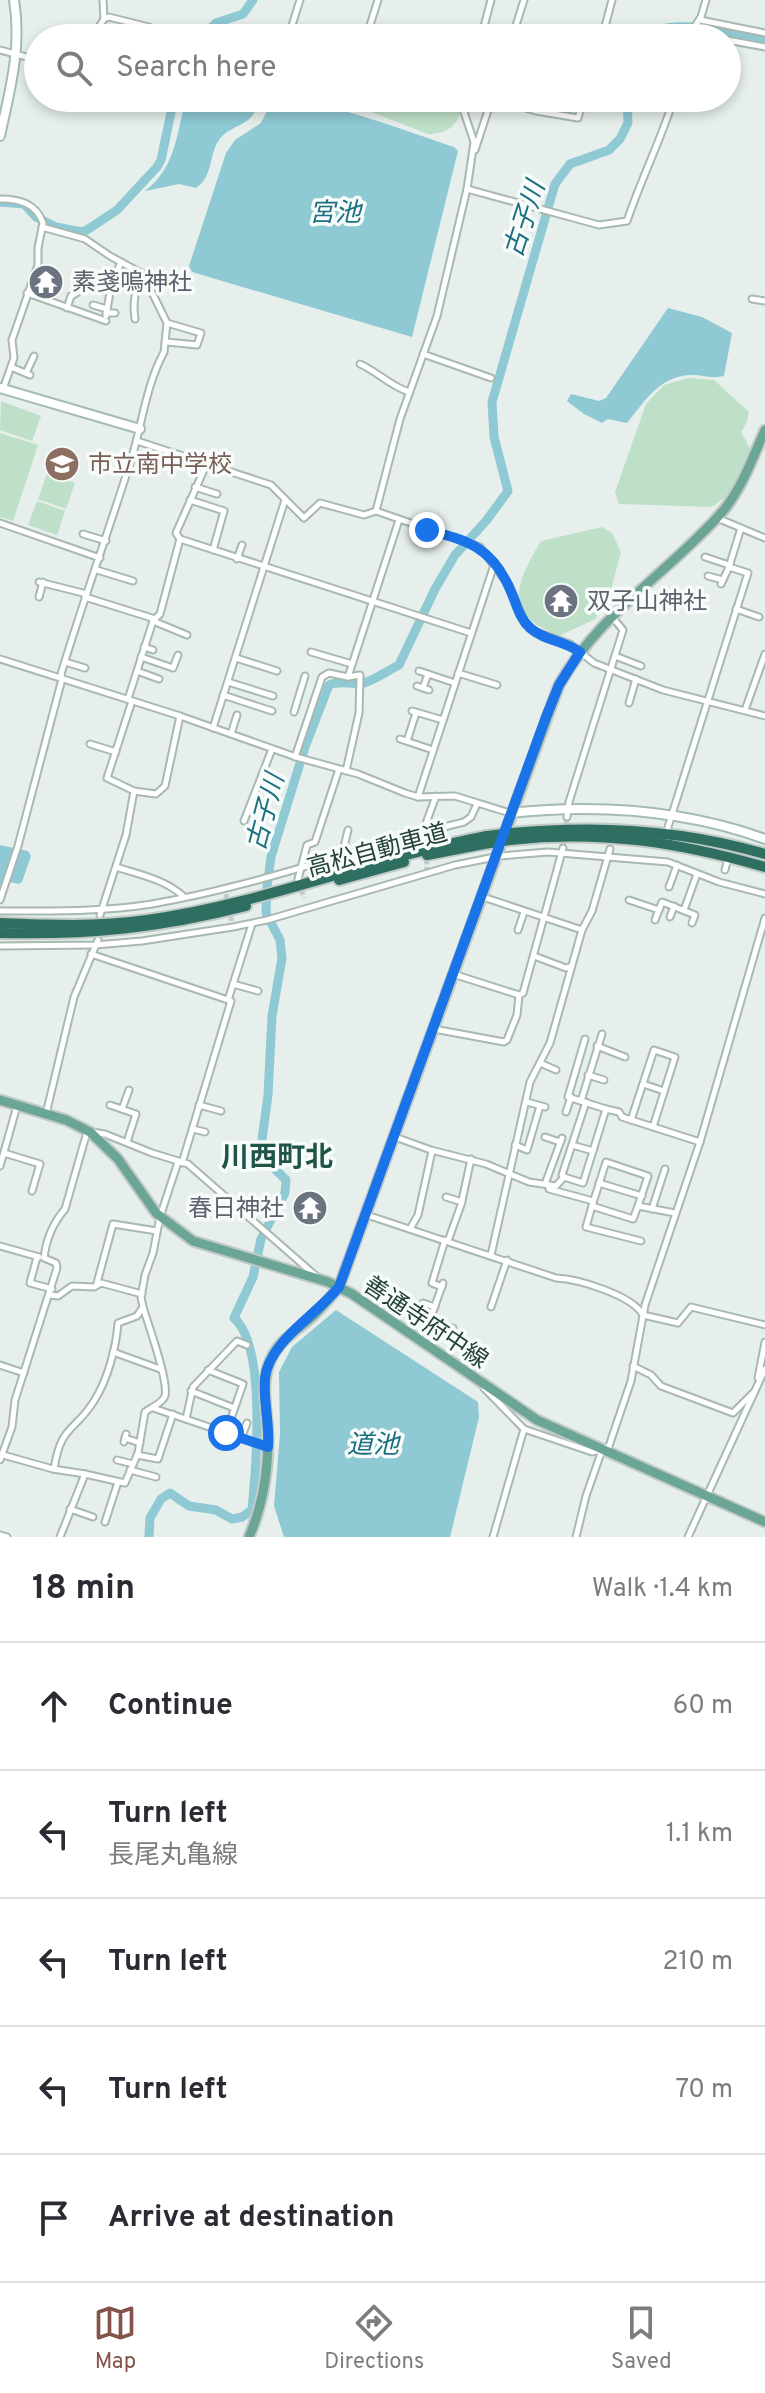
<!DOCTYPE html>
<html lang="en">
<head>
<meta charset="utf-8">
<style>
  body { margin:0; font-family:Overpass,"Noto Sans JP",sans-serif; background:#f7f7f7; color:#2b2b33 }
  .stop { position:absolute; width:24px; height:24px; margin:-18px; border:6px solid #1a73e8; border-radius:50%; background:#fff }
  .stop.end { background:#1a73e8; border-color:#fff; box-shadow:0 2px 8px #0008 }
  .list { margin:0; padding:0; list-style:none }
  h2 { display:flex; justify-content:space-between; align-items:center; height:104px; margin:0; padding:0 32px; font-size:34px }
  h2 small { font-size:26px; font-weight:400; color:#7c7c81 }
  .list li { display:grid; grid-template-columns:52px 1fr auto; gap:24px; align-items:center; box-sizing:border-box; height:128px; padding:0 32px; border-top:2px solid #e1e1e2 }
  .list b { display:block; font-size:30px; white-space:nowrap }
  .list p { margin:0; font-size:26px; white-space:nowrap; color:#7c7c81 }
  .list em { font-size:26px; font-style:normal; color:#7c7c81 }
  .icon { flex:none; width:44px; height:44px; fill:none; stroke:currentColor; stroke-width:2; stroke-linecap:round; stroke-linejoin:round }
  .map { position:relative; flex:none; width:765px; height:1537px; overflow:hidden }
  .search { position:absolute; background:#fff; box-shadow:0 4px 12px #0003; left:24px; right:24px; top:24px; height:88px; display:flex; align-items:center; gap:20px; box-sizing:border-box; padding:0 28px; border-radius:44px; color:#7c7c81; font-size:30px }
  .sheet { height:744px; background:#fff }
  nav { display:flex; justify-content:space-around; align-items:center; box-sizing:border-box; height:112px; border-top:2px solid #e1e1e2; background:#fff; font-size:22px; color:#7c7c81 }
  nav a { display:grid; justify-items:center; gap:4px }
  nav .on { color:#855347 }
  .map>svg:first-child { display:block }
  .green { fill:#bfe0c8 }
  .water { fill:#8ec9d4 }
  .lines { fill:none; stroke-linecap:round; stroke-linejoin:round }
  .river { stroke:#8ec9d4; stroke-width:9 }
  .street-tunnel { stroke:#bfccc8; stroke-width:5; stroke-dasharray:5 2.5; stroke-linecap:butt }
  .street-casing { stroke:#a8b8b2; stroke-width:9 }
  .secondary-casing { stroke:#a4bbb3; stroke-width:12 }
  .primary-casing { stroke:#c2cac8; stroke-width:13 }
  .highway-casing { stroke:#c2cac8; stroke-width:14 }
  .street { stroke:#fff; stroke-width:5 }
  .secondary { stroke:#fff; stroke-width:8 }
  .primary { stroke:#6aa596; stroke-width:9 }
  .highway { stroke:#2f6f62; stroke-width:10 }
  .highway-bridge-casing { stroke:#c2cac8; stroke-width:14; stroke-linecap:butt }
  .highway-bridge { stroke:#2f6f62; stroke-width:10 }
  .route { stroke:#1a73e8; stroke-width:10 }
  .labels { text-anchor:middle; stroke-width:7; stroke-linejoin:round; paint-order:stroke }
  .worship-label { font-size:24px; fill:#5b616d; stroke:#f7fbf9; text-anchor:start }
  .education-label { font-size:24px; fill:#785e54; stroke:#f7fbf9; text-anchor:start }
  .street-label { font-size:24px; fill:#24423a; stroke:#f7fbf9 }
  .water-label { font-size:26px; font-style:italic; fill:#1c6f80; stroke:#f7fbf9 }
  .quarter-label { font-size:28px; font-weight:bold; fill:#1f5548; stroke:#f7fbf9 }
</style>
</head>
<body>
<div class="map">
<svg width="765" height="1537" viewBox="0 0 765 1537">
  <rect width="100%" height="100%" fill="#e6efeb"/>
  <!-- green -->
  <g class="green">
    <path d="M333 98H451L461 109C457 127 446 134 428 134L366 110 330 101Z"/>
    <path d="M688 378 714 380 749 412 746 424 741 432 752 452C743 472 732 497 711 507L619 504 615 492 646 404 664 385Z"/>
    <polygon points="1,401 41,416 32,441 0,430"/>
    <polygon points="0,433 38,445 13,521 0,517"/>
    <polygon points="47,474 75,483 66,509 38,499"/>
    <polygon points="37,501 65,511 57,535 28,525"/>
    <path d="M602 527 612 533 621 552 610 593 595 619 559 636C502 614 515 585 541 541Z"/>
  </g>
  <!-- water -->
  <g class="water">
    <path d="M186 98H260C257 106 255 115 248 120 237 128 224 130 217 143 209 159 212 177 196 188L179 184 145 191C176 168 177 132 186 98Z"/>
    <path d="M283 98C342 106 397 128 454 147L458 151 412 337 192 272 189 266 226 153 235 140 261 123 273 99Z"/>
    <path d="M668 308 702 317 732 333 724 376C711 379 704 375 692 375 660 375 645 401 627 423L608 419 602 423 584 414 567 401 571 394 599 401 606 398Z"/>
    <polygon points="0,845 28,851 31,856 22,882 19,884 4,881 0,893"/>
    <polygon points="336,1310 478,1402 479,1417 450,1537 284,1537 274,1506 280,1434 279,1372 292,1347"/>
  </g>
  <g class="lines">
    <!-- river -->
    <g class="river">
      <polyline points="201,38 216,23 243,14 253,0"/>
      <path d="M647 38C665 15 738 34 765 38"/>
      <polyline points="0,202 24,204 36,217 56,227 82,232 87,230 117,210 157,167 161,160 174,98"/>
      <path d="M149 1537 150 1518 161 1499 170 1493 189 1506 216 1510 232 1519 242 1517 252 1510C256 1468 267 1347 234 1318L253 1277 261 1239 285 1193 286 1180 275 1169 261 1147 268 1095 272 1016 282 958 280 940 266 913 267 887 271 857 305 747 329 685C340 680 351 685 363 683 373 681 389 670 399 665L435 589 455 555 486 521 508 491 494 437 492 402 555 184 570 164 609 150 620 139 628 123 627 98"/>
    </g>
    <!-- street-tunnel -->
    <g class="street-tunnel">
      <polyline points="425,837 427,869"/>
      <polyline points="563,848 567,817"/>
      <polyline points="299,883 304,898"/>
      <polyline points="226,894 232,923"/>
    </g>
    <defs>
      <g id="street">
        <polyline points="103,0 104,19"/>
        <polyline points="700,20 765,33"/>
        <polyline points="690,34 714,38"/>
        <polyline points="92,38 104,19 109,17 149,27 148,38"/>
        <polyline points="288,38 300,0"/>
        <polyline points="366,38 378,0"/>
        <polyline points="481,38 491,0"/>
        <polyline points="512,38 524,0"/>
        <polyline points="602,38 612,0"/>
        <polyline points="687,38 701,17 706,0"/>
        <polyline points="727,40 765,47"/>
        <polyline points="0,50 38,60"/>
        <polyline points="455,98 466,104 489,109"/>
        <polyline points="492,98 536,111 578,118 584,98"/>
        <polyline points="475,150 492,98"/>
        <path d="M467 189 599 225 627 221C641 179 661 140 674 98"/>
        <path d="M0 199C19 199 36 203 43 223L38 248V265L12 340 14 358 3 389"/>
        <polyline points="98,281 111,286"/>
        <polyline points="27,293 106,321"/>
        <polyline points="752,299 765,301"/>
        <polyline points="93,305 107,309"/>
        <polyline points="67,308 71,296 78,292 81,281"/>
        <polyline points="106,313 115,313"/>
        <polyline points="106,316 111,286 121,262"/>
        <path d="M135 319C133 305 133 288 145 279"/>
        <polyline points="167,342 197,345 201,333 167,323"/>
        <polyline points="423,354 491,378"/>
        <path d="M360 364C378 372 390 386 409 392"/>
        <polyline points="11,367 30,375"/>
        <polyline points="26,373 34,356"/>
        <polyline points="137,441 271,485 304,518 320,503 364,515 376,511 480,547 509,585 525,623 536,632 570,644 594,663 663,690 765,716"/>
        <polyline points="195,487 217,494"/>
        <polyline points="190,500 224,511 213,550"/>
        <polyline points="376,511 400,419 437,316 467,189 474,142 463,109 463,98"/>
        <polyline points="717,518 765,538"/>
        <polyline points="0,523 100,558"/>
        <polyline points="83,534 106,541"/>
        <polyline points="180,539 471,633"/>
        <polyline points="705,557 729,565"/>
        <polyline points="237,559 242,545"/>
        <polyline points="97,570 133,581"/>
        <polyline points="708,576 723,580"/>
        <polyline points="39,582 87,594"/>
        <polyline points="721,584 729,567"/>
        <polyline points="39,597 43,582"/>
        <polyline points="85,597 155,619"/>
        <polyline points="736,609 759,617"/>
        <polyline points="153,621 187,635"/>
        <polyline points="144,647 153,650"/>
        <polyline points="311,652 352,664"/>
        <polyline points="615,656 641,666"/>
        <polyline points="141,657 173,668 178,655"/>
        <polyline points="236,658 277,671"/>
        <polyline points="0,659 180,716 296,757 358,774 405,793 418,797 455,796 510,813"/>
        <polyline points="65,662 85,668"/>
        <polyline points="137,671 159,679"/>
        <polyline points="419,671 455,683"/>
        <polyline points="458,673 497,685"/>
        <polyline points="228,682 273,696"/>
        <polyline points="417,686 429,690"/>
        <polyline points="423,688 428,674"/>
        <polyline points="223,695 272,711"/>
        <polyline points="128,699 153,621 160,614 180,539 176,533 207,463"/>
        <polyline points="132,701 107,778 134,791 156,794 165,786 180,716"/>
        <polyline points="629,703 636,679"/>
        <polyline points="745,710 765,654"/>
        <polyline points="412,711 443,720"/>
        <polyline points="294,712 305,676"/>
        <polyline points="213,728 285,500"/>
        <polyline points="231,734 237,715"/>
        <polyline points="400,739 433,750"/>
        <polyline points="407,741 416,713"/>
        <polyline points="90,744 116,752"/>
        <polyline points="295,757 322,677 329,673 348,677"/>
        <polyline points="346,771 359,713 360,677 360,675 348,677 399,520"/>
        <polyline points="418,797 494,565"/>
        <polyline points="567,817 569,802 623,630 613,618"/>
        <polyline points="244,821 272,749"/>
        <polyline points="668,827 748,573 729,567 741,528"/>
        <polyline points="425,837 425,826 436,796"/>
        <polyline points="345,854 344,847 348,830"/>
        <polyline points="356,862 357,850"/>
        <path d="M116 867C138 874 167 880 184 897"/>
        <polyline points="725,870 727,862"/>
        <polyline points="298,879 307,845 315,842 339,769"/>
        <polyline points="669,887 677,865"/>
        <polyline points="483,897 582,930 550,1043 530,1082 491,1255"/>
        <path d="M0 900 18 846 62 679 61 674C83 601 109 530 132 457 142 423 147 383 164 352L167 323 143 274 110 256 85 239 42 227"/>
        <polyline points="629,900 659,910"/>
        <polyline points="684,910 697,874"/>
        <path d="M0 911C51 911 102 912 152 904 258 886 360 847 464 822L471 817 477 804"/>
        <polyline points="100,915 126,835 134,791"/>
        <polyline points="670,917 674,906"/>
        <polyline points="655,920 662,902 695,915 692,923"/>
        <polyline points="518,930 524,912"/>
        <polyline points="582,930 592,911 610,849"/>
        <polyline points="0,946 95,945 142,941 233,927 267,920 455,865 500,856 548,852 668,862 719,882 765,894"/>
        <polyline points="91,954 231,1001 182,1163"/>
        <polyline points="534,956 566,968 570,967"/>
        <polyline points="453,974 519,995"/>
        <polyline points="233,984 258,991"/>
        <polyline points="228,1000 252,924"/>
        <polyline points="434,1029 504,1042 507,1040 517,1015 519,995 523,993 563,848"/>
        <polyline points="585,1039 568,1097 606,1109"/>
        <polyline points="597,1046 625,1057"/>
        <polyline points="540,1063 556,1070"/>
        <polyline points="588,1075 604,1080"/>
        <polyline points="643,1084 664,1091"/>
        <polyline points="581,1101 602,1034"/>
        <polyline points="527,1102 545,1107"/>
        <polyline points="110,1105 136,1114 127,1142"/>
        <polyline points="199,1105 221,1111"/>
        <polyline points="122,1109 129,1090"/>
        <polyline points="566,1112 571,1097"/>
        <polyline points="46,1114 74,997 98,940"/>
        <polyline points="631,1120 654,1050 675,1057 653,1127"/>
        <polyline points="193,1129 205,1132"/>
        <polyline points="91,1132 105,1134 152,1153 188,1164 316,1276"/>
        <polyline points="395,1137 431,1150 486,1164 529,1182 556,1186 564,1177 583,1183 606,1109 619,1112 622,1117 700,1142"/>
        <polyline points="545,1137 560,1142"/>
        <polyline points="515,1145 527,1150 540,1106"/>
        <polyline points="572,1145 593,1151"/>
        <polyline points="4,1153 40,1164 32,1191"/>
        <polyline points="0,1166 17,1106"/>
        <polyline points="564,1177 562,1175 586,1102"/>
        <polyline points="599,1183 642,1196"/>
        <polyline points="545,1184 562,1138"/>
        <polyline points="549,1185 549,1189 593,1201"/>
        <polyline points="446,1197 462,1202"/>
        <polyline points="592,1206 606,1162 648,1176 638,1206"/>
        <polyline points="652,1209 665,1169"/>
        <path d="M367 1215 556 1278C578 1279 632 1295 643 1315L678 1323 691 1307 765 1325"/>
        <polyline points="410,1229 418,1215 432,1151"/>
        <polyline points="448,1241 461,1205 471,1159"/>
        <polyline points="641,1241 586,1227 592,1206 633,1219 638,1206 675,1213"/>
        <polyline points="0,1246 39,1257"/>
        <polyline points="37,1257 30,1283 52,1289"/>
        <polyline points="97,1283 113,1224 157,1231"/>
        <polyline points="442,1287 432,1283 445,1240"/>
        <polyline points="50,1295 58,1296 72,1286 94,1287 101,1283 142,1294"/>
        <polyline points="423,1303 435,1307"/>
        <polyline points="491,1307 507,1260"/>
        <polyline points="413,1316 453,1328"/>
        <polyline points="430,1320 443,1283"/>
        <polyline points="113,1352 160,1369"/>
        <polyline points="0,1365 24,1373"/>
        <polyline points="633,1366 651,1375 661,1386 733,1413 755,1391"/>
        <polyline points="208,1370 243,1384 226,1433"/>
        <polyline points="758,1378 765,1342"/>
        <polyline points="484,1388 524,1429 592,1452 600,1450"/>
        <polyline points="191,1391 234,1408"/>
        <polyline points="153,1408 268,1447"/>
        <polyline points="186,1419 193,1387 237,1341 247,1345"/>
        <polyline points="125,1438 140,1443"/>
        <polyline points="241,1438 247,1423"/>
        <polyline points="124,1442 126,1434"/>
        <polyline points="3,1455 53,1469 85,1474"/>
        <polyline points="137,1455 158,1459 173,1414"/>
        <path d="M0 1460 12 1427 15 1400 57 1268 56 1263 44 1258C46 1240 53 1223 65 1209L87 1132"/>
        <polyline points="117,1460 133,1464"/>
        <path d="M54 1469C61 1424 75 1432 94 1401 108 1379 116 1348 118 1323L137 1316 143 1307 141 1297 145 1275 153 1253 160 1217 178 1162"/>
        <polyline points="130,1470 156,1477"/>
        <polyline points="70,1509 93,1517"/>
        <polyline points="105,1522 118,1482"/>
        <polyline points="0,1535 7,1537"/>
        <path d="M60 1537 85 1474 125 1483 138 1453 145 1412C151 1407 162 1404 165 1396 169 1381 148 1324 143 1307"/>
        <polyline points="493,1537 524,1429"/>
        <polyline points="576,1537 586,1496 602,1450 609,1446 631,1381 645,1305 700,1142 765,918"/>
        <polyline points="688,1537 765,1369"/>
      </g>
      <g id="secondary">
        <path d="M0 136C10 90 22 47 14 0"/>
        <polyline points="0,388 140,429"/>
        <path d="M510 813C597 804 682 809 765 839"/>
      </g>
      <g id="primary">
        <polyline points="0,1100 66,1120 90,1132 118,1159 156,1213 193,1241 328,1282 352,1294 537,1420 765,1522"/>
        <path d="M249 1537C262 1507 268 1472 268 1439 268 1413 259 1384 271 1359 279 1340 299 1329 314 1315 323 1306 331 1297 339 1287L559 685C598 614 671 571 723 511 742 488 753 457 765 430"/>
      </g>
      <g id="highway">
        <path d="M512 833C597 825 683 830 765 854"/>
        <path d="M510 840C600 830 678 842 765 867"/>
        <polyline points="427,855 484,844"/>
        <polyline points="339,880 404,862"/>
        <path d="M0 923C49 925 98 927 147 920 263 904 372 858 487 836"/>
        <path d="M0 933C88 935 161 928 246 906"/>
      </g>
    </defs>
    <!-- street casing -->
    <use href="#street" class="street-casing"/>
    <!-- secondary casing -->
    <use href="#secondary" class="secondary-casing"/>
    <!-- primary casing -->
    <use href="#primary" class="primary-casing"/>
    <!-- highway casing -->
    <use href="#highway" class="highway-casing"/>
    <!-- street -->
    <use href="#street" class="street"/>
    <!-- secondary -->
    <use href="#secondary" class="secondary"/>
    <!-- primary -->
    <use href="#primary" class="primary"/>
    <!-- highway -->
    <use href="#highway" class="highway"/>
    <defs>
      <g id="highway-bridge">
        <polyline points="487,836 512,833"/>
        <polyline points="484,844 510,840"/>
      </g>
    </defs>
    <!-- highway-bridge casing -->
    <use href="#highway-bridge" class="highway-bridge-casing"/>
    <!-- highway-bridge -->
    <use href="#highway-bridge" class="highway-bridge"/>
  </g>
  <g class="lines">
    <!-- route -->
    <path class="route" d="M226 1433 268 1447C270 1424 263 1401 265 1378 269 1342 316 1315 339 1287L546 717 559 685 580 652C565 641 543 640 530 628 520 619 517 606 512 594 494 549 471 541 427 530"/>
  </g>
  <!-- icons -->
  <defs>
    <symbol id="temple-disc" viewBox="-11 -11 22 22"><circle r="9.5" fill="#6b7280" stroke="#f7fbf9"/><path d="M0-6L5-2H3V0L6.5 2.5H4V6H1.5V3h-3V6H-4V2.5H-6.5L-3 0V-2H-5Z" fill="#fff"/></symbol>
    <symbol id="school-disc" viewBox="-11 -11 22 22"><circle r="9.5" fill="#8d6e63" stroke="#f7fbf9"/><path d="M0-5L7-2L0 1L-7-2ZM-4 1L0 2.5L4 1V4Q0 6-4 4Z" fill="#fff"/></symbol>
  </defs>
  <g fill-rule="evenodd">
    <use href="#temple-disc" x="26" y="262" width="40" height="40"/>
    <use href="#school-disc" x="42" y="444" width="40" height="40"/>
    <use href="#temple-disc" x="541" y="581" width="40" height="40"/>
    <use href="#temple-disc" x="290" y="1188" width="40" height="40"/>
  </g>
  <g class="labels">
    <!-- worship labels -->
    <g class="worship-label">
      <text x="72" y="290">素戔嗚神社</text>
      <text x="587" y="609">双子山神社</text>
      <text x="284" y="1216" text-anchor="end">春日神社</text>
    </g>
    <!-- education labels -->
    <g class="education-label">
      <text x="88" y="472">市立南中学校</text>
    </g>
    <!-- street labels -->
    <g class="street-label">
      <text transform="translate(377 850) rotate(-15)" y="8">高松自動車道</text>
      <text transform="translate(426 1322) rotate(34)" y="8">善通寺府中線</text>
    </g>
    <!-- water labels -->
    <g class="water-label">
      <text x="335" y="221">宮池</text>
      <text transform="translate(524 219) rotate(-72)" y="9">古子川</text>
      <text transform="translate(265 812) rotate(-75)" y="9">古子川</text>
      <text x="373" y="1453">道池</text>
    </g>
    <!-- quarter labels -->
    <g class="quarter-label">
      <text x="277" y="1166">川西町北</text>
    </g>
  </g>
</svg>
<div class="stop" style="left:226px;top:1433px"></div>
<div class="stop end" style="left:427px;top:530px"></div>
<div class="search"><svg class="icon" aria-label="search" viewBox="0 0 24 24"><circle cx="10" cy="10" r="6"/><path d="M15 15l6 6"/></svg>Search here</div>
</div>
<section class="sheet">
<h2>18 min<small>Walk · 1.4 km</small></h2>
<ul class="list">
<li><svg class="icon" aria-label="ahead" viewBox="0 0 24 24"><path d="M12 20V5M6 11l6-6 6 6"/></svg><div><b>Continue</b></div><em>60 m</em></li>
<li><svg class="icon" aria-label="left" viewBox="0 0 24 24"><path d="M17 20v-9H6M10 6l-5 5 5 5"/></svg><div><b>Turn left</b><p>長尾丸亀線</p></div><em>1.1 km</em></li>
<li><svg class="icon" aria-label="left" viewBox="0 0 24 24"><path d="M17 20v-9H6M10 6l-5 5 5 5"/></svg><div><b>Turn left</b></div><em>210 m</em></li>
<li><svg class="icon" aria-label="left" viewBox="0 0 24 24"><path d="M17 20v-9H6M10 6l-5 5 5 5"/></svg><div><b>Turn left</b></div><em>70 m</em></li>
<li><svg class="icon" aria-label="arrive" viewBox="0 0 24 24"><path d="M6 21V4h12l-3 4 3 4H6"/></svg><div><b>Arrive at destination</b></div></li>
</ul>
</section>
<nav>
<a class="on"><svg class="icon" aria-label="map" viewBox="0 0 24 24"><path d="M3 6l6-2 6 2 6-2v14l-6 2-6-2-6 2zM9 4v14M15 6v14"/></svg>Map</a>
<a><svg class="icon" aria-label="directions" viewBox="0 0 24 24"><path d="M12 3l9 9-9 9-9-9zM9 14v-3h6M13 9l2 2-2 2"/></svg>Directions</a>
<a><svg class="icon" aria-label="saved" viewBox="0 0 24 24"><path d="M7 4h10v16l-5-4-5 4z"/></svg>Saved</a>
</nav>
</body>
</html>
